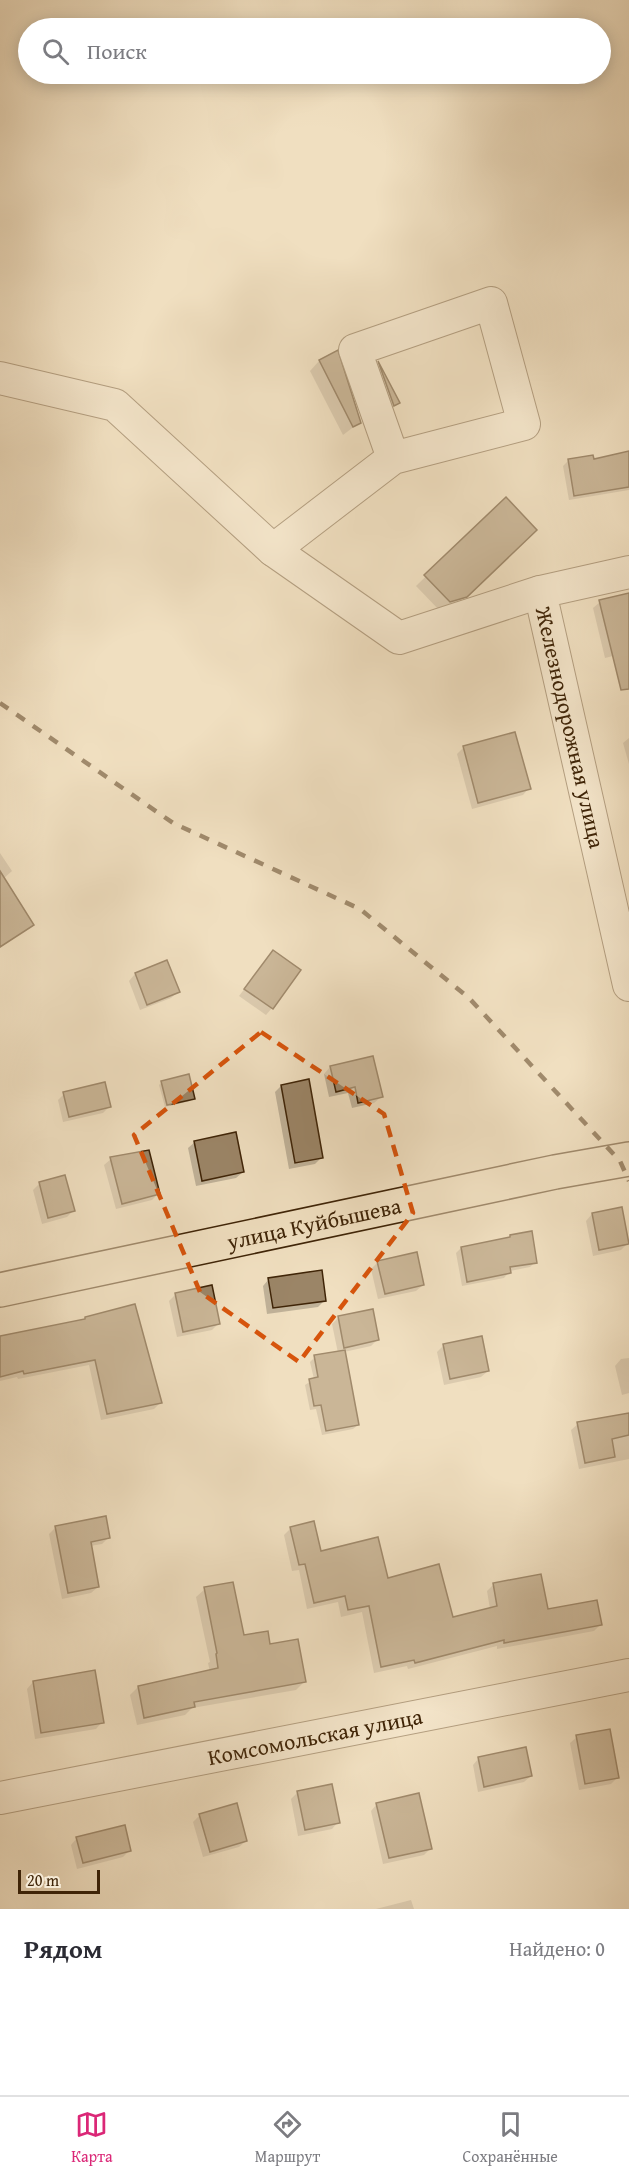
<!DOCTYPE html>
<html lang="ru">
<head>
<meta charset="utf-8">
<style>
  body { margin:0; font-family:"Gentium Book Plus",serif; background:#f2f2f3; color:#2b2b33 }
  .scale { position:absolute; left:18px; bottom:15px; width:82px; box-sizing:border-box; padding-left:6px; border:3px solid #3f2407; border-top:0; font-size:16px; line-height:21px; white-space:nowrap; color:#3f2407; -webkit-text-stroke:4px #f5ead6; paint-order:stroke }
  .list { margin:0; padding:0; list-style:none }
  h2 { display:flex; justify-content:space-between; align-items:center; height:78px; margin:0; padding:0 24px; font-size:26px }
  h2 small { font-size:20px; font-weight:400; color:#7c7c81 }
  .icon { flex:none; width:33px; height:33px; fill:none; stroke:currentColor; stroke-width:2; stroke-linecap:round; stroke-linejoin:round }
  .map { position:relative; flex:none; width:629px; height:1909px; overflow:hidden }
  .search { position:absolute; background:#fff; box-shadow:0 3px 15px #0003; left:18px; right:18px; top:18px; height:66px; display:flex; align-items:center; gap:15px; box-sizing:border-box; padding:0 21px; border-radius:33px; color:#7c7c81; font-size:22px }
  .sheet { height:186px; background:#fff }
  nav { display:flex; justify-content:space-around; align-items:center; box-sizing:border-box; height:84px; border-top:2px solid #e1e1e2; background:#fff; font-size:16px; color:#7c7c81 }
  nav a { display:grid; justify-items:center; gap:3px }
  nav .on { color:#db2777 }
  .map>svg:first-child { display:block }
  .shadow { fill:#0003 }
  .building { fill:#9b8567; stroke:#3f2407; stroke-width:1.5 }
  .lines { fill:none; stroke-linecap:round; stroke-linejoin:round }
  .street-casing { stroke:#6b5335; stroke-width:34 }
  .primary-casing { stroke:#3f2407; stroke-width:36 }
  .street { stroke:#f5ead6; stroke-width:32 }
  .primary { stroke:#f0dfc0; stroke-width:33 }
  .rail { stroke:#3f2407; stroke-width:4.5; stroke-dasharray:10 10; stroke-linecap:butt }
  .marked { fill:none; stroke:#d7540c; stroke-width:4.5; stroke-dasharray:12 8; stroke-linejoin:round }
  .labels { text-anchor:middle; stroke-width:4.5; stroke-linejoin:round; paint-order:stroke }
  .street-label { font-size:22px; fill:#3f2407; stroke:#f5ead6 }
</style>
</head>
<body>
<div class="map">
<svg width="629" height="1909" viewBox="0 0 629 1909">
  <rect width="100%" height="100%" fill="#f0dfc0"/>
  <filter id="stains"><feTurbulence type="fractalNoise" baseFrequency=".00333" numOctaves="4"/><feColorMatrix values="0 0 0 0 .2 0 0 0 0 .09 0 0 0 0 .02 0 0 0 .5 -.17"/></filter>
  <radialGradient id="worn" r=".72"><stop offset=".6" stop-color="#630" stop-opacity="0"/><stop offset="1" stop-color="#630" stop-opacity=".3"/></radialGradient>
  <!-- shadow -->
  <g class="shadow">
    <polygon points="337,352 360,422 343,435 310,371 319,361"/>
    <polygon points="378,363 398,402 389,412 369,372"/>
    <polygon points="629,453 629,490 569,500 563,466 568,461 592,461"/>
    <polygon points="506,499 535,530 455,606 440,611 416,586"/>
    <polygon points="629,595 629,652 605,658 593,608 600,602"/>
    <polygon points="514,734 529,788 523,795 472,809 457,754 463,748"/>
    <polygon points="629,738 629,764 623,743"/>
    <polygon points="0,853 12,871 3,879 32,924 0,948"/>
    <polygon points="273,952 272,1008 266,1015 239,996"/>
    <polygon points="135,974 178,992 171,998 140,1010 129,981"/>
    <polygon points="330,1067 381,1097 374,1103 352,1108 348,1093 329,1097 324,1074"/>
    <polygon points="162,1082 193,1098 190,1101 165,1107 159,1085"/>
    <polygon points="281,1086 322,1157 315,1164 289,1169 275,1092"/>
    <polygon points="64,1094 109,1107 103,1113 63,1122 58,1100"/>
    <polygon points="195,1142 243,1172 236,1178 196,1186 188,1148"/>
    <polygon points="111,1159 159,1193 152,1200 116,1209 104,1165"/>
    <polygon points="40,1183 73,1211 67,1217 42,1224 33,1190"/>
    <polygon points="592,1214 627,1244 621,1250 593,1256 586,1221"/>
    <polygon points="510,1236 535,1262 530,1267 510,1271 504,1278 462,1286 456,1253 461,1248 507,1240"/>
    <polygon points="378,1262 423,1285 416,1291 378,1299 371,1269"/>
    <polygon points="269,1279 325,1300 318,1307 267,1314 263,1286"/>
    <polygon points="176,1294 218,1324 212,1330 177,1337 169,1301"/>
    <polygon points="338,1318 377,1340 371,1346 344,1352 358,1425 353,1429 322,1435 316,1409 310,1410 305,1385 314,1379 310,1362 315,1357 338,1353 332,1324"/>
    <polygon points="83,1321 161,1402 154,1409 101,1420 89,1365 18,1379 17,1377 0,1381 0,1337"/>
    <polygon points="444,1345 488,1371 481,1377 444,1385 437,1352"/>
    <polygon points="629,1358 629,1393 622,1395 615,1366 621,1359"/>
    <polygon points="629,1414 629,1459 579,1469 571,1430 578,1424"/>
    <polygon points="56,1527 109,1537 102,1544 90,1546 98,1587 91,1593 62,1599 49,1534"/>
    <polygon points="291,1528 320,1552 386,1580 452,1618 490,1609 487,1591 494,1584 547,1611 601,1624 594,1631 497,1649 497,1646 408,1669 407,1666 374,1673 362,1612 341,1617 338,1602 307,1609 299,1570 292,1571 284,1535"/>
    <polygon points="205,1589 243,1637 269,1646 304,1682 296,1690 192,1708 185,1715 137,1725 130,1695 138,1687 210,1672 208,1663 210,1662 196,1597"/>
    <polygon points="33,1682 102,1722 96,1729 35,1739 27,1689"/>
    <polygon points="577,1737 618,1777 611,1784 579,1790 570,1743"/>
    <polygon points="479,1758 531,1776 524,1782 478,1792 473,1765"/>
    <polygon points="297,1793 338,1822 332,1829 298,1836 291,1799"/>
    <polygon points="377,1804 431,1848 424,1855 383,1864 371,1811"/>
    <polygon points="200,1815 246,1841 239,1847 203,1857 193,1822"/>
    <polygon points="77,1838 129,1851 123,1857 77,1869 71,1845"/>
    <polygon points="411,1900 414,1909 376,1909"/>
  </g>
  <!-- building -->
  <g class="building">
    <polygon points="338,350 361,423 353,427 319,360"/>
    <polygon points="378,361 400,403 394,406"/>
    <polygon points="629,451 629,487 574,496 568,459 593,455 594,459"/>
    <polygon points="506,497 537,530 467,597 450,602 424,575"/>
    <polygon points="629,593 629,689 621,690 599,600"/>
    <polygon points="515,732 531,789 478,803 463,746"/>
    <polygon points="0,871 34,925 0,947"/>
    <polygon points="273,950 301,970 273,1009 244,989"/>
    <polygon points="167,960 180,992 147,1005 135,973"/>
    <polygon points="373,1056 383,1097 358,1103 355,1087 336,1092 330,1066"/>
    <polygon points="189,1074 195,1099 167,1105 161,1081"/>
    <polygon points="309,1079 323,1158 295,1163 281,1085"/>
    <polygon points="105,1082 111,1107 69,1117 63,1092"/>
    <polygon points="236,1132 244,1172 202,1181 194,1141"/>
    <polygon points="149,1150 160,1194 122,1204 110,1157"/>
    <polygon points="65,1175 75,1211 48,1218 39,1182"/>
    <polygon points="622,1207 629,1244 599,1250 592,1213"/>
    <polygon points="532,1231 537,1263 510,1267 511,1273 467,1282 461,1247 510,1237 510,1235"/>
    <polygon points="417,1252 424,1285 385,1294 377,1261"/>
    <polygon points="322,1270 326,1301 273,1308 268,1278"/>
    <polygon points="212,1285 220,1324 183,1332 175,1293"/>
    <polygon points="135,1304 162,1403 107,1414 95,1360 24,1374 23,1371 0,1377 0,1336 85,1319 85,1317"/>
    <polygon points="373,1309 379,1340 344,1348 338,1316"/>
    <polygon points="482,1336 489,1371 450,1379 443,1344"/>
    <polygon points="345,1350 359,1425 326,1431 321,1405 314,1406 309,1379 318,1377 314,1355"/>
    <polygon points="629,1413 629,1435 612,1439 615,1457 585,1463 577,1422"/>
    <polygon points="106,1516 110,1538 91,1542 99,1587 68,1593 55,1526"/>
    <polygon points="314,1521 321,1551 378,1537 388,1578 439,1564 453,1617 497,1606 493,1583 541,1574 548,1609 597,1600 602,1625 504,1643 504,1640 415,1663 414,1660 381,1667 369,1606 348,1610 345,1596 314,1603 305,1564 299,1565 290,1527"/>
    <polygon points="233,1582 244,1635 268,1631 270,1644 298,1639 306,1682 194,1702 195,1707 144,1718 138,1686 218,1668 216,1654 217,1653 204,1587"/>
    <polygon points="95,1670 104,1723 41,1733 33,1681"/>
    <polygon points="610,1729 619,1778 585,1784 576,1735"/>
    <polygon points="526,1747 532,1776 484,1787 478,1757"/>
    <polygon points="332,1784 340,1823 305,1830 297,1791"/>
    <polygon points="419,1793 432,1849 389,1858 376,1803"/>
    <polygon points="237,1803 247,1841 210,1852 199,1814"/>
    <polygon points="125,1825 131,1851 83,1863 76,1837"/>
  </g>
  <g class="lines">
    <defs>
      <g id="street">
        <polyline points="0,378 115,405 273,550"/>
        <polyline points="393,458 355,350 491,303 524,424 393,458 273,550 399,638 540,592"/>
        <path id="s1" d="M629 572 540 592 629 985"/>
        <path id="s2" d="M0 1798 629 1675"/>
      </g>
      <g id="primary">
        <path id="s3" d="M0 1290 555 1172 629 1159"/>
      </g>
    </defs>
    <!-- street casing -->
    <use href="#street" class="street-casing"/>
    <!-- primary casing -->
    <use href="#primary" class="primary-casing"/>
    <!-- street -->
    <use href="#street" class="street"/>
    <!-- primary -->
    <use href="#primary" class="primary"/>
    <!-- rail -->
    <polyline class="rail" points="0,703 173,823 360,909 469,998 620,1161 629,1181"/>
  </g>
  <!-- marked area -->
  <path d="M0 0H629V1909H0ZM261 1032 384 1114 413 1213 299 1362 200 1292 134 1135Z" fill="#f0dfc0" fill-opacity=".55" fill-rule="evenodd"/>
  <path class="marked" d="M261 1032 384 1114 413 1213 299 1362 200 1292 134 1135Z"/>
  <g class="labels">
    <!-- street labels -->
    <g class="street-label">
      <text dy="8" stroke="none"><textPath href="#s1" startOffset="230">Железнодорожная улица</textPath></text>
      <text dy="8" stroke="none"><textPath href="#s3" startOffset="321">улица Куйбышева</textPath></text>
      <text dy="8" stroke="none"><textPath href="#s2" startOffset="321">Комсомольская улица</textPath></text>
    </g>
  </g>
  <rect width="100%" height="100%" filter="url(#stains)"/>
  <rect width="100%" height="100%" fill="url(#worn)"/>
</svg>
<div class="scale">20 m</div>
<div class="search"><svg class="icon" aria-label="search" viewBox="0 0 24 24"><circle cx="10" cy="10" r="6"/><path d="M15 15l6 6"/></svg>Поиск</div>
</div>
<section class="sheet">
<h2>Рядом<small>Найдено: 0</small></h2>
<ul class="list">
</ul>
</section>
<nav>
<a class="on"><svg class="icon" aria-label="map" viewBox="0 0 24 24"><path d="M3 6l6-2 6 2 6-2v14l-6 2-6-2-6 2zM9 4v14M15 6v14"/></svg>Карта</a>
<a><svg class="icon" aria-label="directions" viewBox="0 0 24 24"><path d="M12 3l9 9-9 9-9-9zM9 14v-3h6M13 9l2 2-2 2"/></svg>Маршрут</a>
<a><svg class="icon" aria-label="saved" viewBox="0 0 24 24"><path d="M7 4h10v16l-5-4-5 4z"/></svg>Сохранённые</a>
</nav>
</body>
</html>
